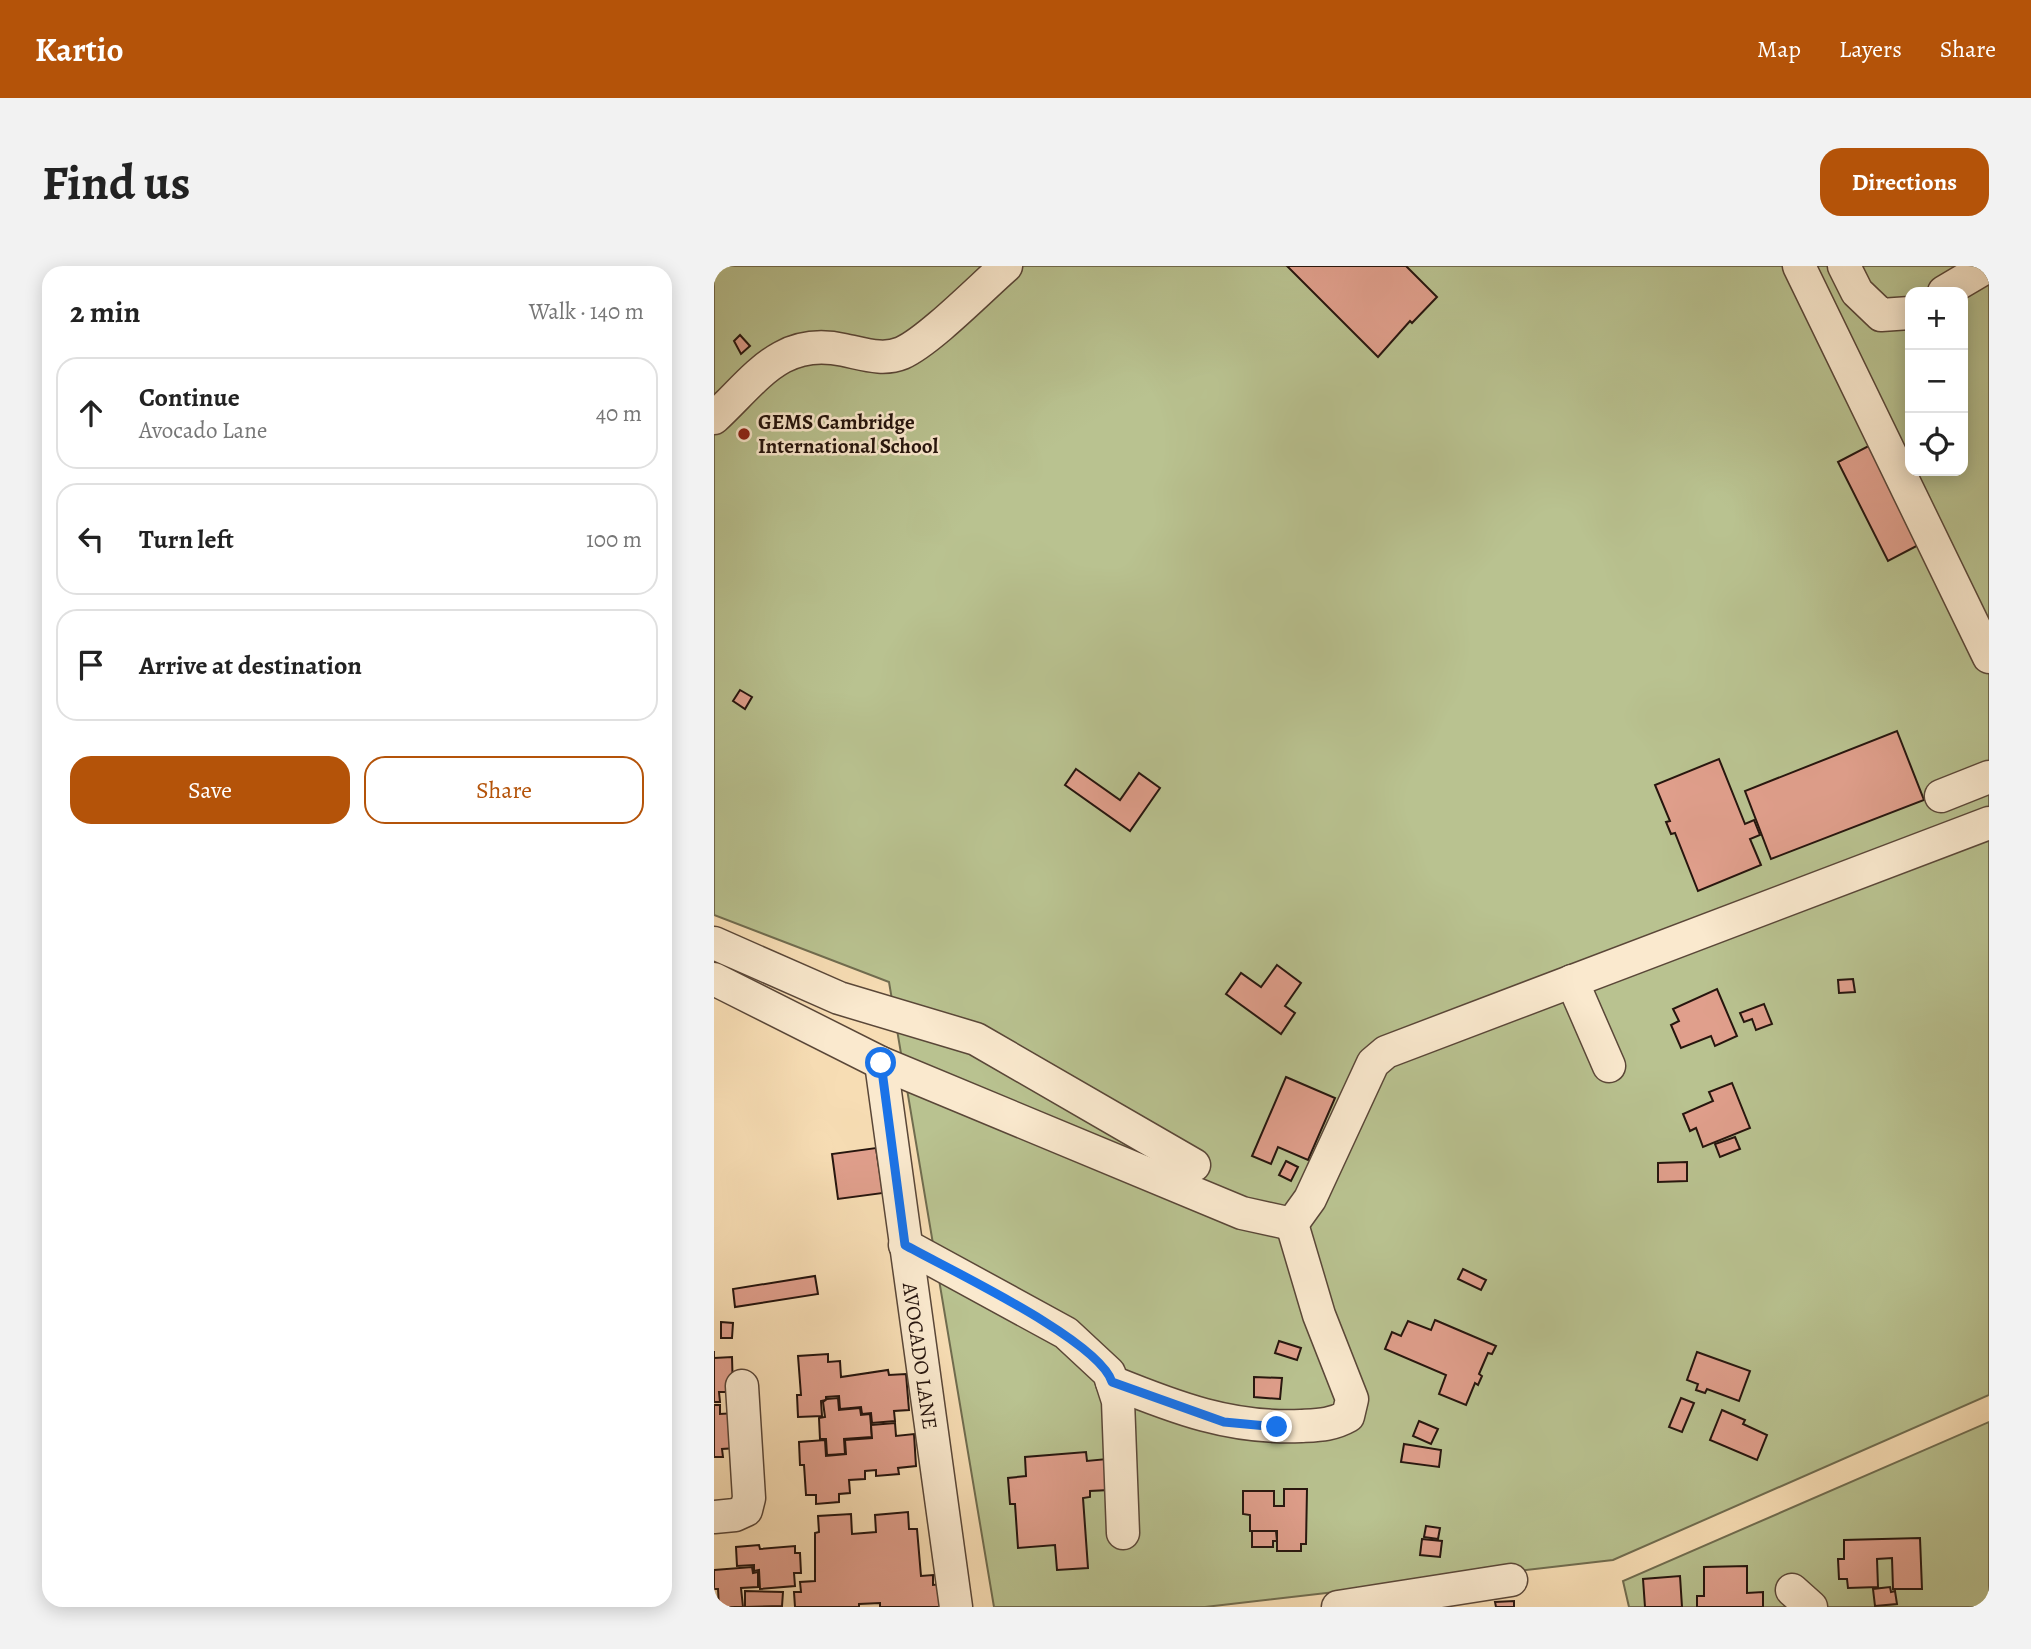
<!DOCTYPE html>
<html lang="en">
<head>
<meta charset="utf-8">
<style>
  body { margin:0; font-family:Alegreya,serif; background:#f2f2f2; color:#222 }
  .controls { position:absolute; right:21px; top:21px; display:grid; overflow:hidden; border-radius:14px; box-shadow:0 4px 18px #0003 }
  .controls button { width:63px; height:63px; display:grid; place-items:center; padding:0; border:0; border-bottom:2px solid #e0e0e0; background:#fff; color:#222; font:35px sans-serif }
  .stop { position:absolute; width:21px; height:21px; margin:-16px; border:5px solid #1a73e8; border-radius:50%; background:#fff }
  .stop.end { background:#1a73e8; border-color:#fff; box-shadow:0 2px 7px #0008 }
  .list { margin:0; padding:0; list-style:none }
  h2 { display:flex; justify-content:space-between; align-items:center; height:91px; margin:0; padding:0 28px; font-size:30px }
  h2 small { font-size:23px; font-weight:400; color:#767676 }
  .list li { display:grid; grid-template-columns:46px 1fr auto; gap:21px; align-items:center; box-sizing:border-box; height:112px; margin:0 14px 14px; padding:0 14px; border:2px solid #e0e0e0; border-radius:21px }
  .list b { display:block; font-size:26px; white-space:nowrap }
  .list p { margin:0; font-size:23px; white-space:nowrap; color:#767676 }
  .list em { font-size:23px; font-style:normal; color:#767676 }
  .actions { display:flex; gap:14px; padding:21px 28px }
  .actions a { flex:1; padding:16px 0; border:2px solid #b45309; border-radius:21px; text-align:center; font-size:24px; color:#b45309 }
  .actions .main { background:#b45309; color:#fff }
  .icon { flex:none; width:38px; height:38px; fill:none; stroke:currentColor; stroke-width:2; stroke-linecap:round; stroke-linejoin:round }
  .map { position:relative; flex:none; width:1275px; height:1341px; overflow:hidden; border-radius:21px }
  header { display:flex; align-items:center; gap:42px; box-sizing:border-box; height:98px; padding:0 35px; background:#b45309; color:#fff }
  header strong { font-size:33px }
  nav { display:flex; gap:38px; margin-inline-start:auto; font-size:24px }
  .intro { display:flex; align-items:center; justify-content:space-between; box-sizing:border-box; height:168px; padding:0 42px }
  h1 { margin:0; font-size:49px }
  .button { padding:18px 32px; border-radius:21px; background:#b45309; color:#fff; font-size:24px; font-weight:700 }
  main { display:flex; gap:42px; padding:0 42px }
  aside { flex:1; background:#fff; border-radius:21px; box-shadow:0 4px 18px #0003 }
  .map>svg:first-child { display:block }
  .green { fill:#b9c290; stroke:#706c4f; stroke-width:2; fill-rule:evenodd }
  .building { fill:#e09f8c; stroke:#26150e; stroke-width:2 }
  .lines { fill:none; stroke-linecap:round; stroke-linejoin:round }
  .minor-casing { stroke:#5a4738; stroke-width:35 }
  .minor { stroke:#fae9ce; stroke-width:32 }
  .route { stroke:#1a73e8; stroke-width:9 }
  .poi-dot { fill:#8f2418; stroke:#fae9ce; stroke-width:2.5 }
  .labels { text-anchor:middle; stroke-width:5; stroke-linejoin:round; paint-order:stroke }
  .poi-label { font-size:21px; font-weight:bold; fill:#26150e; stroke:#fae9ce; text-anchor:start }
  .street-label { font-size:21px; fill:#26150e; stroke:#fae9ce }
</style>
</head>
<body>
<header>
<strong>Kartio</strong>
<nav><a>Map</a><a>Layers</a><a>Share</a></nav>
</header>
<div class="intro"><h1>Find us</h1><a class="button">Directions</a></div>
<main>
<aside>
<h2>2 min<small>Walk · 140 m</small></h2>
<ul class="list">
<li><svg class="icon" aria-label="ahead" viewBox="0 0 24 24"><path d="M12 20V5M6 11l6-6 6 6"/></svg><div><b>Continue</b><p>Avocado Lane</p></div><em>40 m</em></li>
<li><svg class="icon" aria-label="left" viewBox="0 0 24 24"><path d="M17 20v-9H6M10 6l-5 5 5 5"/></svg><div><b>Turn left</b></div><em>100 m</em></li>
<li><svg class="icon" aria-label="arrive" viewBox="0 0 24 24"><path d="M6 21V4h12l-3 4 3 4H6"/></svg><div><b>Arrive at destination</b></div></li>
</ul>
<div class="actions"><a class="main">Save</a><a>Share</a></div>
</aside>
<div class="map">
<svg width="1275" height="1341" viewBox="0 0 1275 1341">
  <rect width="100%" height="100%" fill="#f7ddb4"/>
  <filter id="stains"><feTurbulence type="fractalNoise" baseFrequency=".00286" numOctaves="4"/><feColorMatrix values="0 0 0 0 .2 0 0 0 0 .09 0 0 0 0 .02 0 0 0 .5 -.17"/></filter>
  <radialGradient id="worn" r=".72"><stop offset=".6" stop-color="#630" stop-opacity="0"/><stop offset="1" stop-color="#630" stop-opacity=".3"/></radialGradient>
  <!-- green -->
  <g class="green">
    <path d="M0 0H1275V1129L899 1294 491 1341H280L175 716 0 649ZM1196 26H1249V205H1196Z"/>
    <polygon points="1275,1156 1275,1341 915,1341 909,1315"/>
  </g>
  <!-- building -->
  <g class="building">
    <polygon points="573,0 692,0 723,31 698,57 696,55 664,91"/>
    <polygon points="26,69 36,80 27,88 20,75"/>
    <polygon points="1164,175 1214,274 1174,295 1124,196"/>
    <polygon points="26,424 38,431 31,443 19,435"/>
    <polygon points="1183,465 1210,534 1057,593 1031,525"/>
    <polygon points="1005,493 1031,558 1040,554 1046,569 1036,573 1047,599 984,625 961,567 957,568 952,556 956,555 941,519"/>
    <polygon points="362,503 406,534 425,507 446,522 416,565 351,519"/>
    <polygon points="563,699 587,717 571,740 581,747 567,768 512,728 527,707 547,721"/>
    <polygon points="1139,713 1141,726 1125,727 1124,714"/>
    <polygon points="1003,723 1023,770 1001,780 997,770 967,782 957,759 965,755 959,743"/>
    <polygon points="1050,738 1058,758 1042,764 1038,753 1030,756 1026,747"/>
    <polygon points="572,811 621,832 594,894 564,881 557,898 538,890"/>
    <polygon points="1018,817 1036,862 989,881 982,862 976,865 969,848 999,835 995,826"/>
    <polygon points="1021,871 1026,883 1006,891 1001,878"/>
    <polygon points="162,882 169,927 124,933 118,888"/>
    <polygon points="572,895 584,901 577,915 565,909"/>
    <polygon points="973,896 973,915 944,916 944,897"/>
    <polygon points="749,1003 772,1014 767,1024 744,1013"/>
    <polygon points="101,1010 104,1028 21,1041 19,1023"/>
    <polygon points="721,1054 782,1080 778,1088 774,1087 765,1108 768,1110 764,1119 761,1117 752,1139 725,1128 732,1109 671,1083 678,1066 687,1070 694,1055 717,1064"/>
    <polygon points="7,1056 19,1057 18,1072 7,1072"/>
    <polygon points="565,1075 587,1082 583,1094 561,1087"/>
    <polygon points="0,1085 0,1092 18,1091 19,1126 5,1126 6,1136 0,1136"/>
    <polygon points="983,1086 1036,1105 1025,1135 993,1123 991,1127 982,1124 984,1118 973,1114"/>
    <polygon points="114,1088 114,1096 126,1095 127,1111 174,1104 175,1109 192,1108 195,1144 180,1145 181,1155 158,1157 157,1147 148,1148 147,1141 126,1143 125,1130 112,1131 112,1134 107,1135 108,1150 84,1151 83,1129 87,1129 84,1090"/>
    <polygon points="540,1111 568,1112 566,1133 540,1131"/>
    <polygon points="124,1132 125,1144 146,1142 147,1149 156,1148 158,1171 130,1173 131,1188 113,1189 112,1173 106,1173 105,1152 111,1151 109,1136 113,1133"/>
    <polygon points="967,1132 980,1137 968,1166 955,1161"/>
    <polygon points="0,1139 6,1139 6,1148 22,1147 23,1182 8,1183 9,1191 0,1191"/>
    <polygon points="1008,1144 1031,1154 1029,1158 1053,1169 1043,1194 996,1174"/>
    <polygon points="705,1155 724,1163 717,1178 699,1170"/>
    <polygon points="181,1157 182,1170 200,1168 202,1200 184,1202 185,1208 162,1210 162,1204 151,1205 151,1213 135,1214 136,1227 125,1228 125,1236 102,1238 102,1229 92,1229 90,1199 86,1199 85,1176 111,1174 112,1190 132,1188 131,1174 158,1172 157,1159"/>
    <polygon points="690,1178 727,1184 725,1201 687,1196"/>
    <polygon points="372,1186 373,1195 393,1193 395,1224 376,1225 376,1231 369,1232 374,1302 343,1304 341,1279 304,1282 301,1238 296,1238 294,1212 312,1210 311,1191"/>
    <polygon points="570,1223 593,1223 592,1278 587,1278 587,1285 563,1285 563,1265 536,1265 536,1249 529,1248 529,1225 560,1225 560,1240 570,1240"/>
    <polygon points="194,1246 195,1263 203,1263 207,1310 219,1309 219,1319 228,1318 230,1341 166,1341 166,1337 145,1338 145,1341 81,1341 80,1326 87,1326 86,1316 101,1315 101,1267 105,1266 104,1250 137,1248 138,1268 162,1266 161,1249"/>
    <polygon points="712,1260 726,1262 724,1273 710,1271"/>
    <polygon points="538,1265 562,1265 563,1275 559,1275 559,1281 538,1281"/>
    <polygon points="1206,1272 1208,1323 1179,1323 1178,1292 1163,1293 1164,1321 1134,1322 1133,1313 1125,1313 1124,1293 1130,1293 1130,1274"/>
    <polygon points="708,1273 728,1275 726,1291 706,1289"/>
    <polygon points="45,1279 46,1283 81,1280 81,1287 86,1287 87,1307 80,1307 81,1320 46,1323 45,1304 40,1305 40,1299 23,1300 22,1281"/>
    <polygon points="1033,1300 1033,1327 1049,1326 1049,1341 983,1341 983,1330 990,1330 990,1301"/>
    <polygon points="38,1301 39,1307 44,1306 44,1321 27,1322 29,1341 5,1341 4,1323 0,1323 0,1304"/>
    <polygon points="966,1310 968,1341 931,1341 929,1313"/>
    <polygon points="1176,1321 1177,1326 1181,1325 1183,1338 1161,1340 1159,1323"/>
    <polygon points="31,1325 69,1326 68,1340 31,1341"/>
    <polygon points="800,1335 800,1341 782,1341 781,1336"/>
  </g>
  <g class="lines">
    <defs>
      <g id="minor">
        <polyline points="1085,0 1275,391"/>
        <polyline points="1130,0 1143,26 1167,49 1196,47"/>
        <polyline points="1230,26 1274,0"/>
        <path d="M0 152C42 113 67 70 130 84 150 88 169 95 188 87 215 75 268 21 292 0"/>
        <polyline points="1227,530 1275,511"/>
        <polyline points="0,677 125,732 262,773 480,899"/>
        <polyline points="0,713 167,797 528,947 578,958 596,933 659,797 672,786 1275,557"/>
        <polyline points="858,715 895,800"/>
        <polyline points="167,797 242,1341"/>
        <polyline points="191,979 352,1067 395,1107 404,1135 409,1267"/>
        <path d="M398 1116C462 1142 517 1163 587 1160 605 1159 618 1159 634 1150L638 1133 605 1049 578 958"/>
        <polyline points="0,1251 21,1249 32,1244 35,1232 28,1120"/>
        <polyline points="1078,1324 1097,1341"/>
        <polyline points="624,1341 797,1314"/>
      </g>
    </defs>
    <!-- minor casing -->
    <use href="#minor" class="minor-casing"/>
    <!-- minor -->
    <use href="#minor" class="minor"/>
  </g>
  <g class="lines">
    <!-- route -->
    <path class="route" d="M167 797 191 979C234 1003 385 1074 398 1116L510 1156 563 1161"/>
  </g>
  <!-- markers -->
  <circle class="poi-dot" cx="30" cy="168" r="7"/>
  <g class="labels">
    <!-- poi labels -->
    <g class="poi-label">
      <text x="44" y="163">GEMS Cambridge<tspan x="44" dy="24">International School</tspan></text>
    </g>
    <!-- street labels -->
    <g class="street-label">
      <text transform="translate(206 1090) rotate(82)" y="7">AVOCADO LANE</text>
    </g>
  </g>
  <rect width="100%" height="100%" filter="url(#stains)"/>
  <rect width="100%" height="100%" fill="url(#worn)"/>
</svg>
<div class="controls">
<button>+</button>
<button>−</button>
<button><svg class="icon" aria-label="locate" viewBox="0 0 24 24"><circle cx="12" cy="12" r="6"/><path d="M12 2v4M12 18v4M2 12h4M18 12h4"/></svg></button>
</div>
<div class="stop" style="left:167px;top:797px"></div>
<div class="stop end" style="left:563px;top:1161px"></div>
</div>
</main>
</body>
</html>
